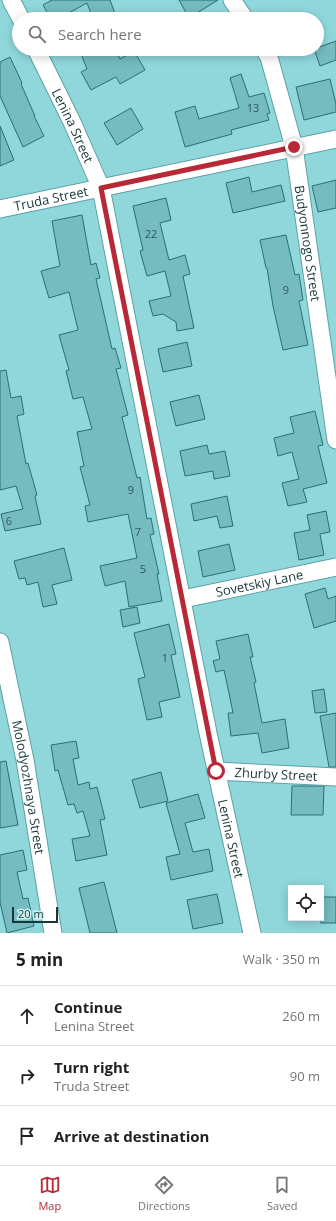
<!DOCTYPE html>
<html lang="en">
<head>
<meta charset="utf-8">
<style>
  body { margin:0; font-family:"Open Sans",sans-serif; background:#f6f6f6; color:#202124 }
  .controls { position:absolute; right:12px; bottom:12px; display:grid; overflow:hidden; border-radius:0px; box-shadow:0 2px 10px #0003 }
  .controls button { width:36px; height:36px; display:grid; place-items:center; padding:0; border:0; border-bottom:1px solid #e0e0e0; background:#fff; color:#202124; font:20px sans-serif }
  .scale { position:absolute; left:12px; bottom:10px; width:46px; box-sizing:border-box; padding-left:4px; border:2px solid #193739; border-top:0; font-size:11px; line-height:14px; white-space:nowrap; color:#193739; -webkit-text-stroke:3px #cff1f3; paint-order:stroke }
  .stop { position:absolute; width:12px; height:12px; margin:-9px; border:3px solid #b92836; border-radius:50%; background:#fff }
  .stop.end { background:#b92836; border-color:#fff; box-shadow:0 1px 4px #0008 }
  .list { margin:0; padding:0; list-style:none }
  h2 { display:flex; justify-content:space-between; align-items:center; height:52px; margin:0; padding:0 16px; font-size:17px }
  h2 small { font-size:13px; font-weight:400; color:#757577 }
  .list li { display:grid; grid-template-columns:26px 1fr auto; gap:12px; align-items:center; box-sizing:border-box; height:60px; padding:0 16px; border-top:1px solid #e0e0e0 }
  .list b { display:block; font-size:15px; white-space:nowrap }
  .list p { margin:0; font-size:13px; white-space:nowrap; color:#757577 }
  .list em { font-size:13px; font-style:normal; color:#757577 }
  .icon { flex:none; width:22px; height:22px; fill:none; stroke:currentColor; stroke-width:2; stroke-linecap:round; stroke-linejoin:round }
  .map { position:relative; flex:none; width:336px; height:933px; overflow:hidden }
  .search { position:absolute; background:#fff; box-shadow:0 2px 10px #0003; left:12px; right:12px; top:12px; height:44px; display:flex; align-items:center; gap:10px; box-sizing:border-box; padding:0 14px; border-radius:22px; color:#757577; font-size:15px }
  .sheet { height:232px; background:#fff }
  nav { display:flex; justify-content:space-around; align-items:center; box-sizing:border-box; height:56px; border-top:1px solid #e0e0e0; background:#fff; font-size:11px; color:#757577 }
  nav a { display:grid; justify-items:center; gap:2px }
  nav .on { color:#b92836 }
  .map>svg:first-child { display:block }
  .building { fill:#75bbc0; stroke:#287075 }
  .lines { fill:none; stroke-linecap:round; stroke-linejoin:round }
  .minor-casing { stroke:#5ba1a6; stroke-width:19 }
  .minor { stroke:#fff; stroke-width:17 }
  .route { stroke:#b92836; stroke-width:5 }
  .labels { text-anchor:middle; stroke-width:3.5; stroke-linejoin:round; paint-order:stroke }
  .number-label { font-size:11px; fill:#30585b }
  .street-label { font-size:13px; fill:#193739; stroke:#cff1f3 }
</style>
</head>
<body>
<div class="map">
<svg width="336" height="933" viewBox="0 0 336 933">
  <rect width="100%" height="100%" fill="#90d7dc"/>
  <!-- building -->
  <g class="building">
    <polygon points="52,0 110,0 117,19 93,19 87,3 58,19 51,19 43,5"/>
    <polygon points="179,0 218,0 189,18"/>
    <polygon points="336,41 336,60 320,66 314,49"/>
    <polygon points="79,49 110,49 112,55 117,53 120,59 134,51 145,70 120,84 116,77 91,90 81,72 87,69"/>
    <polygon points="10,57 22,83 21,84 35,116 34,116 44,136 23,147 0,96 0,62"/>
    <polygon points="241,74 249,97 264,93 270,113 267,114 269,120 231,130 232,134 185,147 175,112 195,106 199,119 239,108 230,78"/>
    <polygon points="330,79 336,104 336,112 304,120 296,87"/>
    <polygon points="131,108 143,129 117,145 104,123"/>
    <polygon points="0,126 14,160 0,166"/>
    <polygon points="249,177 252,192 281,185 285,201 233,213 226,183"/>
    <polygon points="336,180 336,208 318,212 312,186"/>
    <polygon points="166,198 171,220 160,223 169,260 185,255 190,274 183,276 194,328 177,331 176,322 163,314 153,316 149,301 171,296 165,271 147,276 140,251 143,250 133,206"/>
    <polygon points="82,215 91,265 96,263 100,278 96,279 112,349 115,348 121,368 116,369 128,415 122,417 137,478 140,477 147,519 151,518 154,534 150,535 159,574 157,574 162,601 129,607 125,581 105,586 100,566 137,558 128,514 88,522 85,506 90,505 80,467 84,466 77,432 92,429 83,397 73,399 66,371 69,370 59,335 78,330 69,292 49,298 41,271 60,266 52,221"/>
    <polygon points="286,235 295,275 299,274 303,300 299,301 308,345 283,350 273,306 267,268 266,268 260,240"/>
    <polygon points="187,342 192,366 163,372 158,349"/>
    <polygon points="6,370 11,398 21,396 24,414 17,416 26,464 28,463 37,495 35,496 41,524 5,531 1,514 23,509 16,486 0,490 0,371"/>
    <polygon points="199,395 205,419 176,426 170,402"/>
    <polygon points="315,411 323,445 318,446 327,483 303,489 307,502 288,506 282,483 299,479 292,452 278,456 274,438 294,433 290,417"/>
    <polygon points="207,445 209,454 225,451 230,476 214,479 213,471 185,476 180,451"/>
    <polygon points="227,496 233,526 220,528 217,516 194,521 191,504"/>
    <polygon points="326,511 330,532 320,534 324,555 299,560 294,533 310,530 307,515"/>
    <polygon points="229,544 235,570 203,577 198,551"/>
    <polygon points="64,548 72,580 52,585 57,604 43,607 38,582 27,585 25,578 19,579 14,561"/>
    <polygon points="325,588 328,599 336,596 336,621 314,628 305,594"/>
    <polygon points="137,607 140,623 123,627 120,610"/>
    <polygon points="169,624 176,654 171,655 180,697 159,702 162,717 147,720 138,679 145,677 134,633"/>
    <polygon points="248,634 253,657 250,657 256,682 254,683 262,723 285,719 289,748 262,753 258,733 231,736 228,713 233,713 229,693 224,670 216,672 213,661 220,659 216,641"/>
    <polygon points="324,689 327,712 315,713 312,691"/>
    <polygon points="336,713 336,767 329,767 320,716"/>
    <polygon points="76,741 79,758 73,759 78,785 89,782 90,789 97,787 105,819 100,820 107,855 76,861 72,839 90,836 83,811 77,813 74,804 68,805 58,770 55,771 51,745"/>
    <polygon points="6,761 18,825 0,828 0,762"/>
    <polygon points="161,772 168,801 140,808 132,780"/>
    <polygon points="292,786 324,786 323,815 291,815"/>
    <polygon points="198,794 205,818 185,823 193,852 209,849 213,871 171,880 166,857 180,854 166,803"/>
    <polygon points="23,850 27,870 17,872 23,899 28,898 34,926 7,933 0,902 0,855"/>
    <polygon points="104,882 117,933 90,933 79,888"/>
    <polygon points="217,894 223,923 193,929 187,900"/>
    <rect x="321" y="897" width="15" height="26"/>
  </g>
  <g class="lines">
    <defs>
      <g id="minor">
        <polyline points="11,0 21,19"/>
        <polyline points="232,0 245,19"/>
        <path id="s1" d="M36 49 72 122 101 188 208 733 252 933"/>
        <path id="s2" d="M264 49 269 57 294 147 336 440"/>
        <path id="s3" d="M0 209 336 139"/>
        <path id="s4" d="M183 599 336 567"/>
        <path id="s5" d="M0 642 25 760 53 933"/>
        <path id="s6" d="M216 771 336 777"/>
      </g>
    </defs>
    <!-- minor casing -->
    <use href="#minor" class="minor-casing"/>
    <!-- minor -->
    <use href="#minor" class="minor"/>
  </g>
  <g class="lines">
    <!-- route -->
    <polyline class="route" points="216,771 101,188 294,147"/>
  </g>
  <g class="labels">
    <!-- number labels -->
    <g class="number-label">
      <text x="253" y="112">13</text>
      <text x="151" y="238">22</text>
      <text x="286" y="294">9</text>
      <text x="131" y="494">9</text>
      <text x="9" y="525">6</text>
      <text x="138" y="536">7</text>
      <text x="143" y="573">5</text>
      <text x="165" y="662">1</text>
    </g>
    <!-- street labels -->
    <g class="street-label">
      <text dy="5" stroke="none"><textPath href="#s1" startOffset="85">Lenina Street</textPath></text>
      <text dy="5" stroke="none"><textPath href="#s3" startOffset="52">Truda Street</textPath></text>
      <text dy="5" stroke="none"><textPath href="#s2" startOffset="200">Budyonnogo Street</textPath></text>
      <text dy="5" stroke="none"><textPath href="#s4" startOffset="78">Sovetskiy Lane</textPath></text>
      <text dy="5" stroke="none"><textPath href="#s6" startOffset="60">Zhurby Street</textPath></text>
      <text dy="5" stroke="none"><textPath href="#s5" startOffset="148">Molodyozhnaya Street</textPath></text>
      <text dy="5" stroke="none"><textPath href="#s1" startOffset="817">Lenina Street</textPath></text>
    </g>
  </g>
</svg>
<div class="controls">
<button><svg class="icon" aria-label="locate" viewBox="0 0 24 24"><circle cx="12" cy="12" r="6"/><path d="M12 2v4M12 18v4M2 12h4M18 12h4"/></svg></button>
</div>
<div class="scale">20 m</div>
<div class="stop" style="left:216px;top:771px"></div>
<div class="stop end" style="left:294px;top:147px"></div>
<div class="search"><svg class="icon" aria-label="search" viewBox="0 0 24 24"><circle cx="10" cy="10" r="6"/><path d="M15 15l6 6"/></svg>Search here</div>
</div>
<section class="sheet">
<h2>5 min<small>Walk · 350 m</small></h2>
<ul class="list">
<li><svg class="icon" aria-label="ahead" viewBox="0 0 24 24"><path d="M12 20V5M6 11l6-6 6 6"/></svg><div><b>Continue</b><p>Lenina Street</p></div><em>260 m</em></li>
<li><svg class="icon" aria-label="right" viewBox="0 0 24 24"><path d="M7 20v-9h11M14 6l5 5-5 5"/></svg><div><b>Turn right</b><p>Truda Street</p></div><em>90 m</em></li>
<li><svg class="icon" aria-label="arrive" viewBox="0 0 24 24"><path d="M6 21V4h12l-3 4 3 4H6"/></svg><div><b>Arrive at destination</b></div></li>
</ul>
</section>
<nav>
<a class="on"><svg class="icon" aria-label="map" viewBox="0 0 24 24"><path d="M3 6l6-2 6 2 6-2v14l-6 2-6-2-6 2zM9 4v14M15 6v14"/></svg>Map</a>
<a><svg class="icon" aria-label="directions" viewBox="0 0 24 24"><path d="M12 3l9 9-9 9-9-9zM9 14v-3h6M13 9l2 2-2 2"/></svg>Directions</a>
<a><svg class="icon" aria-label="saved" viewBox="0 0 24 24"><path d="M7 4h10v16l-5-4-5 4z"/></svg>Saved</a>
</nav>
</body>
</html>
